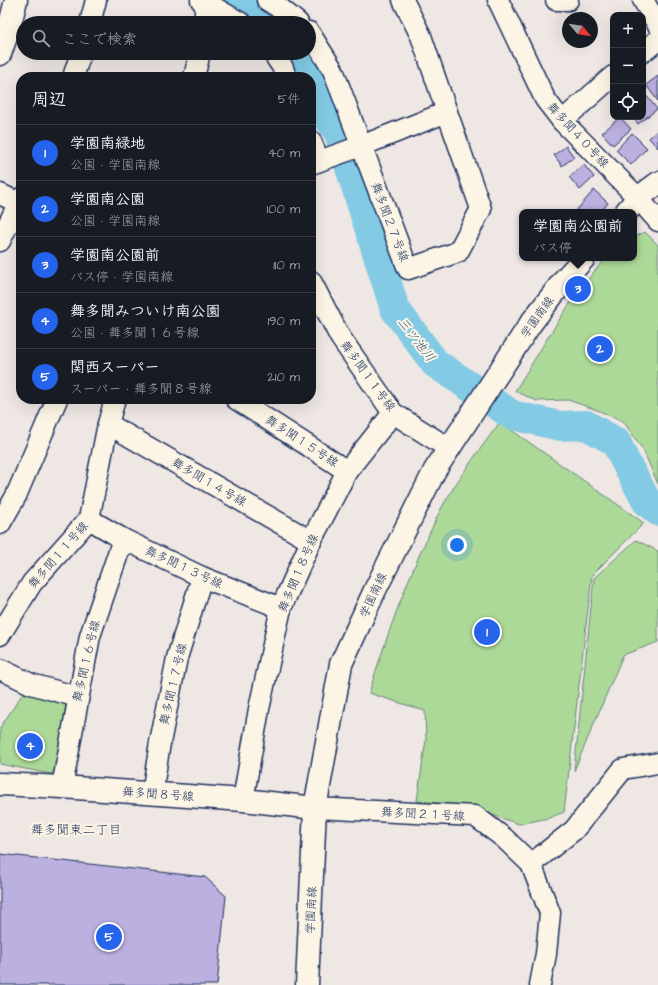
<!DOCTYPE html>
<html lang="ja">
<head>
<meta charset="utf-8">
<style>
  body { margin:0; font-family:"Architects Daughter","Klee One",sans-serif; background:#242831; color:#f1f3f6 }
  .controls { position:absolute; right:12px; top:12px; display:grid; overflow:hidden; border-radius:8px; box-shadow:0 4px 16px #0002 }
  .controls button { width:36px; height:36px; display:grid; place-items:center; padding:0; border:0; border-bottom:1px solid #363941; background:#171b24; color:#f1f3f6; font:20px sans-serif }
  .compass { position:absolute; left:562px; top:12px; width:36px; height:36px; border-radius:50%; background:#171b24; box-shadow:0 4px 16px #0002; rotate:119deg }
  .you { position:absolute; left:457px; top:545px; width:14px; height:14px; margin:-10px; border:3px solid #fff; border-radius:50%; background:#1a73e8; box-shadow:0 0 0 6px #1a73e833 }
  .badge { display:grid; place-items:center; width:26px; height:26px; border-radius:50%; background:#2563eb; color:#fff; font-size:13px; font-weight:700 }
  .pin { position:absolute; translate:-50% -50%; border:2px solid #fff; box-shadow:0 1px 4px #0006 }
  .popup { position:absolute; left:519px; top:209px; width:118px; height:52px; box-sizing:border-box; display:grid; place-content:center; border-radius:8px; background:#171b24; filter:drop-shadow(0 1px 3px #0005); font-size:13px; white-space:nowrap; color:#9ea1a6 }
  .popup b { font-size:15px; color:#f1f3f6 }
  .popup::after { content:''; position:absolute; left:50%; top:100%; margin-left:-8px; border:8px solid transparent; border-top-color:#171b24 }
  .list { margin:0; padding:0; list-style:none }
  h2 { display:flex; justify-content:space-between; align-items:center; height:52px; margin:0; padding:0 16px; font-size:17px }
  h2 small { font-size:13px; font-weight:400; color:#9ea1a6 }
  .list li { display:grid; grid-template-columns:26px 1fr auto; gap:12px; align-items:center; box-sizing:border-box; height:56px; padding:0 16px; border-top:1px solid #363941 }
  .list b { display:block; font-size:15px; white-space:nowrap }
  .list p { margin:0; font-size:13px; white-space:nowrap; color:#9ea1a6 }
  .list em { font-size:13px; font-style:normal; color:#9ea1a6 }
  .icon { flex:none; width:22px; height:22px; fill:none; stroke:currentColor; stroke-width:2; stroke-linecap:round; stroke-linejoin:round }
  .map { position:relative; flex:none; width:658px; height:985px; overflow:hidden }
  .search { position:absolute; background:#171b24; box-shadow:0 4px 16px #0002; left:16px; top:16px; width:300px; height:44px; display:flex; align-items:center; gap:10px; box-sizing:border-box; padding:0 14px; border-radius:22px; color:#9ea1a6; font-size:15px }
  .panel { position:absolute; background:#171b24; box-shadow:0 4px 16px #0002; left:16px; top:72px; width:300px; height:332px; border-radius:16px }
  .map>svg:first-child { display:block }
  .green { fill:#add998; stroke:#64847b }
  .lines { fill:none; stroke-linecap:round; stroke-linejoin:round }
  .river { stroke:#83cae4; stroke-width:30 }
  .building { fill:#bcb0e1; stroke:#1b2f5e }
  .minor-casing { stroke:#1b2f5e; stroke-width:23 }
  .tertiary-casing { stroke:#1b2f5e; stroke-width:25 }
  .minor { stroke:#fcf5e5; stroke-width:20 }
  .tertiary { stroke:#fcf5e5; stroke-width:22 }
  .labels { text-anchor:middle; stroke-width:4; stroke-linejoin:round; paint-order:stroke }
  .street-label { font-size:12px; fill:#1b2f5e; stroke:#fcf5e5 }
  .water-label { font-size:13px; font-style:italic; fill:#355680; stroke:#fcf5e5 }
  .neighbourhood-label { font-size:13px; fill:#1b2f5e; stroke:#fcf5e5 }
</style>
</head>
<body>
<div class="map">
<svg width="658" height="985" viewBox="0 0 658 985">
  <rect width="100%" height="100%" fill="#efe7e4"/>
  <filter id="ink" filterUnits="userSpaceOnUse"><feTurbulence type="fractalNoise" baseFrequency=".025" numOctaves="2"/><feDisplacementMap in="SourceGraphic" scale="8" xChannelSelector="R" yChannelSelector="G"/><feConvolveMatrix kernelMatrix="1 2 1 2 8 2 1 2 1" color-interpolation-filters="sRGB"/></filter>
  <g filter="url(#ink)">
    <!-- green -->
    <g class="green">
      <path d="M645 232 658 245V484L643 450 623 421 597 410 568 400 537 401 515 391C544 345 570 297 606 258H634V237Z"/>
      <path d="M500 422 644 523 592 575 564 812 549 818 519 824 492 815 471 806 417 801 426 739 425 711 369 693C386 638 405 584 430 532 435 522 439 511 445 502 461 474 481 448 500 422Z"/>
      <polygon points="636,540 658,551 658,642 623,655 574,771 594,578"/>
      <polygon points="23,693 66,702 59,765 51,774 0,764 0,728"/>
    </g>
    <g class="lines">
      <!-- river -->
      <g class="river">
        <polyline points="232,0 255,12 266,23"/>
        <polyline points="298,53 313,68 328,117 339,133 395,309 435,363 512,415 560,426 586,425 616,442 624,459 647,502 658,511"/>
      </g>
    </g>
    <!-- building -->
    <g class="building">
      <polygon points="658,76 658,101 646,85"/>
      <polygon points="644,93 657,109 638,124 632,117 643,117"/>
      <polygon points="620,117 631,129 613,145 602,133"/>
      <polygon points="658,130 658,148 649,138"/>
      <polygon points="632,133 647,148 631,165 616,150"/>
      <polygon points="566,146 574,157 562,166 554,155"/>
      <polygon points="584,165 594,177 580,190 569,177"/>
      <polygon points="594,190 608,203 601,212 575,212"/>
      <polygon points="0,854 205,877 226,896 217,985 0,985"/>
    </g>
    <g class="lines">
      <defs>
        <g id="minor">
          <polyline points="201,0 205,2 205,23"/>
          <polyline points="205,0 205,2 241,23"/>
          <polyline points="267,0 281,9 298,23"/>
          <polyline points="498,0 545,99 562,121 638,198 658,221"/>
          <polyline points="556,0 568,0"/>
          <polyline points="643,0 658,25"/>
          <polyline points="90,23 96,0"/>
          <polyline points="309,32 333,70 408,269 458,252 481,209 447,112 421,36 403,0"/>
          <polyline points="643,52 658,40"/>
          <polyline points="273,53 283,68 286,77"/>
          <polyline points="73,77 81,53"/>
          <polyline points="194,77 200,53"/>
          <polyline points="562,121 613,76"/>
          <polyline points="311,141 319,161"/>
          <polyline points="311,164 361,146 447,112"/>
          <polyline points="0,194 21,204"/>
          <polyline points="0,241 21,198"/>
          <polyline points="311,281 340,337 393,413 450,449"/>
          <polyline points="236,399 347,471"/>
          <polyline points="108,424 311,541"/>
          <polyline points="89,519 123,539 202,577 281,608"/>
          <polyline points="0,524 16,496 57,399"/>
          <polyline points="0,635 32,583 89,519 108,424 115,399"/>
          <polyline points="0,669 31,684 78,697"/>
          <polyline points="62,787 90,636 123,539"/>
          <polyline points="152,794 160,743 177,658 202,577"/>
          <polyline points="243,800 259,709 281,608 311,541 347,471 393,413"/>
          <polyline points="315,808 475,816 504,838 531,864 550,913 546,954 540,985"/>
          <polyline points="531,864 574,830 623,769 658,763"/>
        </g>
        <g id="tertiary">
          <polyline points="0,54 9,28 16,0"/>
          <polyline points="626,212 638,198 658,183"/>
          <polyline points="0,784 62,787 243,800 315,808"/>
          <polyline points="307,985 315,808 341,664 375,590 435,470 531,323 565,279 584,258"/>
        </g>
      </defs>
      <!-- minor casing -->
      <use href="#minor" class="minor-casing"/>
      <!-- tertiary casing -->
      <use href="#tertiary" class="tertiary-casing"/>
      <!-- minor -->
      <use href="#minor" class="minor"/>
      <!-- tertiary -->
      <use href="#tertiary" class="tertiary"/>
    </g>
  </g>
  <g class="labels">
    <!-- street labels -->
    <g class="street-label">
      <text transform="translate(578 135) rotate(47)" y="4">舞多聞４０号線</text>
      <text transform="translate(390 222) rotate(69)" y="4">舞多聞２７号線</text>
      <text transform="translate(537 317) rotate(-54)" y="4">学園南線</text>
      <text transform="translate(368 376) rotate(54)" y="4">舞多聞１１号線</text>
      <text transform="translate(302 441) rotate(33)" y="4">舞多聞１５号線</text>
      <text transform="translate(209 482) rotate(30)" y="4">舞多聞１４号線</text>
      <text transform="translate(58 555) rotate(-49)" y="4">舞多聞１１号線</text>
      <text transform="translate(184 567) rotate(25)" y="4">舞多聞１３号線</text>
      <text transform="translate(298 573) rotate(-67)" y="4">舞多聞１８号線</text>
      <text transform="translate(373 595) rotate(-65)" y="4">学園南線</text>
      <text transform="translate(86 661) rotate(-77)" y="4">舞多聞１６号線</text>
      <text transform="translate(173 684) rotate(-77)" y="4">舞多聞１７号線</text>
      <text transform="translate(158 794) rotate(4)" y="4">舞多聞８号線</text>
      <text transform="translate(423 814) rotate(3)" y="4">舞多聞２１号線</text>
      <text transform="translate(311 910) rotate(-87)" y="4">学園南線</text>
    </g>
    <!-- water labels -->
    <g class="water-label">
      <text transform="translate(417 339) rotate(52)" y="5">三ツ池川</text>
    </g>
    <!-- neighbourhood labels -->
    <g class="neighbourhood-label">
      <text x="76" y="834">舞多聞東二丁目</text>
    </g>
  </g>
</svg>
<div class="controls">
<button>+</button>
<button>−</button>
<button><svg class="icon" aria-label="locate" viewBox="0 0 24 24"><circle cx="12" cy="12" r="6"/><path d="M12 2v4M12 18v4M2 12h4M18 12h4"/></svg></button>
</div>
<svg class="compass" viewBox="-18 -18 36 36"><path d="M0-13l5 13h-10z" fill="#e53935"/><path d="M0 13l5-13h-10z" fill="#9ea1a6"/></svg>
<div class="you"></div>
<div class="pin badge" style="left:487px;top:632px">1</div>
<div class="pin badge" style="left:600px;top:349px">2</div>
<div class="pin badge" style="left:578px;top:289px">3</div>
<div class="popup"><b>学園南公園前</b>バス停</div>
<div class="pin badge" style="left:30px;top:746px">4</div>
<div class="pin badge" style="left:109px;top:937px">5</div>
<div class="search"><svg class="icon" aria-label="search" viewBox="0 0 24 24"><circle cx="10" cy="10" r="6"/><path d="M15 15l6 6"/></svg>ここで検索</div>
<section class="panel">
<h2>周辺<small>5件</small></h2>
<ul class="list">
<li><span class="badge">1</span><div><b>学園南緑地</b><p>公園 · 学園南線</p></div><em>40 m</em></li>
<li><span class="badge">2</span><div><b>学園南公園</b><p>公園 · 学園南線</p></div><em>100 m</em></li>
<li><span class="badge">3</span><div><b>学園南公園前</b><p>バス停 · 学園南線</p></div><em>110 m</em></li>
<li><span class="badge">4</span><div><b>舞多聞みついけ南公園</b><p>公園 · 舞多聞１６号線</p></div><em>190 m</em></li>
<li><span class="badge">5</span><div><b>関西スーパー</b><p>スーパー · 舞多聞８号線</p></div><em>210 m</em></li>
</ul>
</section>
</div>
</body>
</html>
